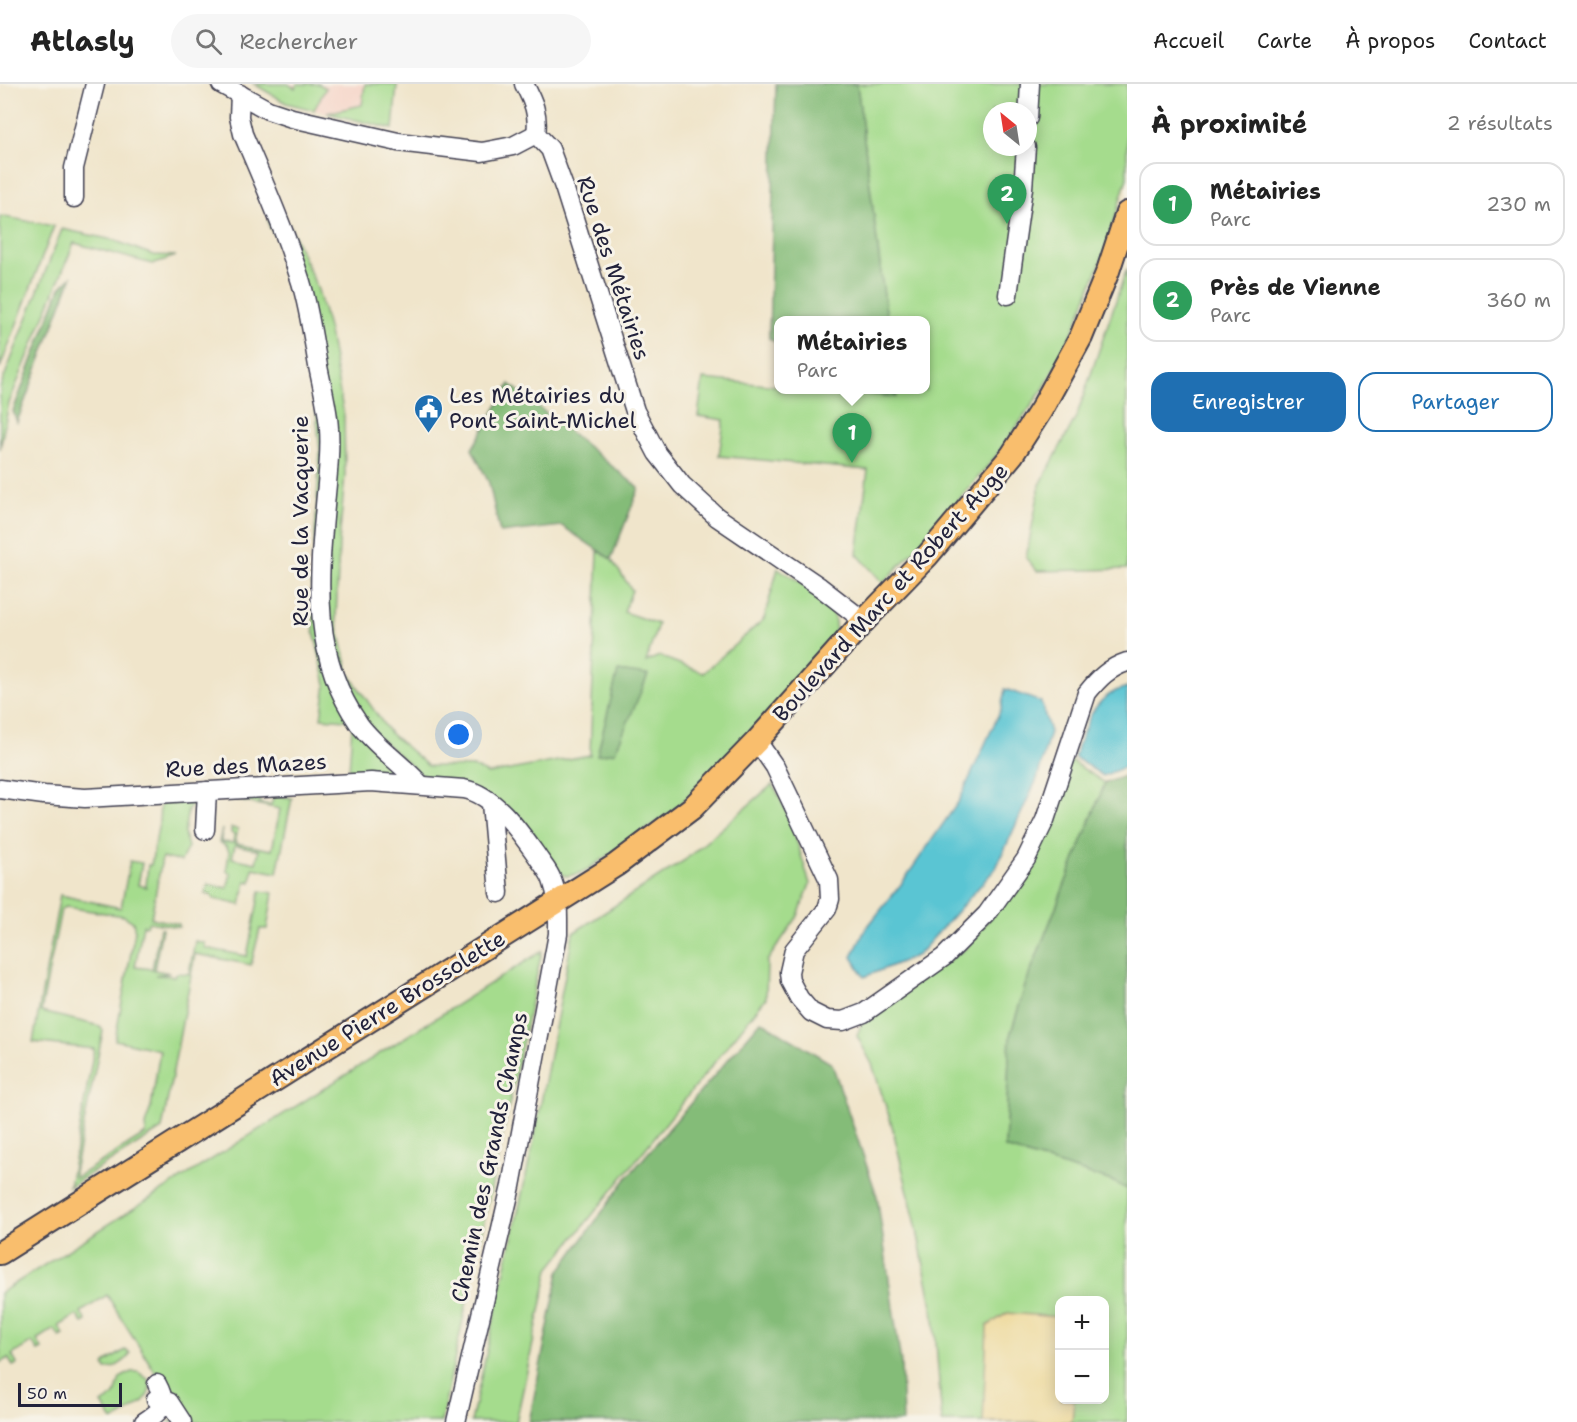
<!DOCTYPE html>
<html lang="fr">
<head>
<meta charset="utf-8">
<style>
  body { margin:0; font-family:"Shantell Sans",sans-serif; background:#f6f6f6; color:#222 }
  .controls { position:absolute; right:18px; bottom:18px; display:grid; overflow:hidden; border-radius:12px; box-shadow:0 3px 15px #0003 }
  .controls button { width:54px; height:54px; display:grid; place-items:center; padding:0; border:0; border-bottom:2px solid #e0e0e0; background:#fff; color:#222; font:30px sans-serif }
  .compass { position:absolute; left:983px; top:18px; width:54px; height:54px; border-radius:50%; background:#fff; box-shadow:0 3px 15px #0003; rotate:330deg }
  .scale { position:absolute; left:18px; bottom:15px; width:104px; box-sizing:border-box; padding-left:6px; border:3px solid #22223b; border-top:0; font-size:16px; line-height:21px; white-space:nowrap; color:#22223b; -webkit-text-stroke:4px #f7f3e8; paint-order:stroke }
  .you { position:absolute; left:459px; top:651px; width:21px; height:21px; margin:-15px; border:4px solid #fff; border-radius:50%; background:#1a73e8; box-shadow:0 0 0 9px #1a73e833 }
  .badge { display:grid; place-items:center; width:39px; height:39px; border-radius:50%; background:#1f6fb2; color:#fff; font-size:20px; font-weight:700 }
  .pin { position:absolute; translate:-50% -50px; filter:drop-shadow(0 2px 3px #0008) }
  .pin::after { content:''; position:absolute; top:32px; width:21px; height:18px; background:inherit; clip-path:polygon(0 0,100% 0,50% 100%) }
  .popup { position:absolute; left:774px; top:232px; width:156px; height:78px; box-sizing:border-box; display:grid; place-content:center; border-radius:12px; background:#fff; filter:drop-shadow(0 2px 4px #0005); font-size:20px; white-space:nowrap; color:#767676 }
  .popup b { font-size:22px; color:#222 }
  .popup::after { content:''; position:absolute; left:50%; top:100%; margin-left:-12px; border:12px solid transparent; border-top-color:#fff }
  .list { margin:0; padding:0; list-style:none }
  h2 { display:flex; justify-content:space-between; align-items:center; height:78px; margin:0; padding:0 24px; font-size:26px }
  h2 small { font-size:20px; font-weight:400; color:#767676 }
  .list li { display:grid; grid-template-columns:39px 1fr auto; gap:18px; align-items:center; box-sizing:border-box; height:84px; margin:0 12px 12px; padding:0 12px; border:2px solid #e0e0e0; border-radius:18px }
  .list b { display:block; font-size:22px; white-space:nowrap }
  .list p { margin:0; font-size:20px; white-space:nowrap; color:#767676 }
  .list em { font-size:20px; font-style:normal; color:#767676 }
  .actions { display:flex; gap:12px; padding:18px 24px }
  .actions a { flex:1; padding:14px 0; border:2px solid #1f6fb2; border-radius:18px; text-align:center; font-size:21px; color:#1f6fb2 }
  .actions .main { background:#1f6fb2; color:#fff }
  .icon { flex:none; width:33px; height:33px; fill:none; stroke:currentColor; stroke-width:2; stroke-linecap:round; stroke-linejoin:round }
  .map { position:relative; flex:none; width:1127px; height:1338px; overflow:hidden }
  header { display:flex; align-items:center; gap:36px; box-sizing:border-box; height:84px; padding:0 30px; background:#fff; border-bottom:2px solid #e0e0e0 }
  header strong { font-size:28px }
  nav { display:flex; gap:33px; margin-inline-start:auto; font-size:21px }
  .search { width:420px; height:54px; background:#f6f6f6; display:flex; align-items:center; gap:15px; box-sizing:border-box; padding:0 21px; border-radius:33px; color:#767676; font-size:22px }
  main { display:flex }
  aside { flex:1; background:#fff }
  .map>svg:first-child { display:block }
  .built { fill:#f6d1c5 }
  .green { fill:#a5dc8d; stroke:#647f64; stroke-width:1.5; fill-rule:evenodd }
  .forest { fill:#84bc78; stroke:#536f5a; stroke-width:1.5 }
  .sand { fill:#eeda9e; stroke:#887e6c; stroke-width:1.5 }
  .water { fill:#5ac5d3; stroke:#3e7487; stroke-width:1.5 }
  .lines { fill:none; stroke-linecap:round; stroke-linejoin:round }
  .minor-casing { stroke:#413f51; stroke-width:21 }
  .major-casing { stroke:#413f51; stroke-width:26 }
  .minor { stroke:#fff; stroke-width:18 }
  .major { stroke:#f9be6d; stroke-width:22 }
  .labels { text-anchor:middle; stroke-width:6; stroke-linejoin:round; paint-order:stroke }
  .street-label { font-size:22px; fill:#22223b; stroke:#f7f3e8 }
  .poi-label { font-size:22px; fill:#22223b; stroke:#f7f3e8; text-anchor:start }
</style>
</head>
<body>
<header>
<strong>Atlasly</strong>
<div class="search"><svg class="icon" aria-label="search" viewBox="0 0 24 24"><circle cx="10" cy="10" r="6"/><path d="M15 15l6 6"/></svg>Rechercher</div>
<nav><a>Accueil</a><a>Carte</a><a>À propos</a><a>Contact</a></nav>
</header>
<main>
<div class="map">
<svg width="1127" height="1338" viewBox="0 0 1127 1338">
  <rect width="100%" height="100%" fill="#f7f3e8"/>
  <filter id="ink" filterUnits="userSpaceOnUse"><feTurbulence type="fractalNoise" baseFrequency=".0167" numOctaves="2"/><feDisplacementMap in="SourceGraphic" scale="12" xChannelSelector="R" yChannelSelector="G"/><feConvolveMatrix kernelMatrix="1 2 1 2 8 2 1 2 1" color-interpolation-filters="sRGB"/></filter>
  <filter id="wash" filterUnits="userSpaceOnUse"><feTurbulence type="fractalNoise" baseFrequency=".008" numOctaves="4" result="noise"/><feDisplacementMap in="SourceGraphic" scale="24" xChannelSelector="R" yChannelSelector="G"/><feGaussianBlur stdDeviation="1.35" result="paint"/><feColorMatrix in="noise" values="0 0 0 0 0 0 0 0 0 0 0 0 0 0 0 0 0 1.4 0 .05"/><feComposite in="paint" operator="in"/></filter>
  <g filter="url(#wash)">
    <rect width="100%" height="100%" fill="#f0e5cb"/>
    <!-- built -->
    <polygon class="built" points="254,0 397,0 393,45 286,19"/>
    <!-- green -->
    <g class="green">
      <polygon points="254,0 288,0 295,4 297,0 319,0 326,4 314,26 286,19"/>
      <polygon points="365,0 397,0 393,45 327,29 362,21"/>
      <path d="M857 0H1127V94L1105 167 1074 245 1044 304 996 372 930 450 883 499 857 470 868 386 719 372 724 336 698 332 703 295 778 302V306H821L896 313 895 306H926V236H887ZM992 27H1028V63H992Z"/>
      <polygon points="0,132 54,142 0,284"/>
      <polygon points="268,134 286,164 322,320 330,590 402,688 349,687 352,642 347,636 321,634 326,600 314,547 312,498 320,368 314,304 300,229 288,184 277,154 269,142"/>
      <path d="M289 140 318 206 329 248 344 332 345 391 339 459 336 535 349 590 389 648 428 682 474 683 488 690 590 671 598 467 611 475 632 506 624 528 658 540 646 578 659 572 703 589 764 535 778 484C804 502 844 518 834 555L706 697 670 729 588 785 578 790 566 792 558 789 523 740 423 692 364 641 326 554 332 378Z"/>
      <polygon points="62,145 113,156 153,171 176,172 152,180 74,159 9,319 0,365 0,304"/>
      <polygon points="1127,184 1127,485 1037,487 1026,474 1040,401 1077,331"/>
      <path d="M1070 676 1105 699 1026 899 1010 952 1005 1064 1112 1097 1127 1105V1338H942L934 1232 916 1141 891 1038 872 980 857 952 862 938 966 864 1007 812ZM1060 1216H1104V1316H1060Z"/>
      <polygon points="773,700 790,735 810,800 798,832 767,877 766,914 549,1185 516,1338 471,1338 534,1056 573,849 685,776"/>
      <path d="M274 711 292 714 277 789 253 784 251 798 246 797 241 821 214 815 211 811 205 809 208 800 227 804 231 790 227 787C226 772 236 767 219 758L222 745 221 758 233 759 234 750 231 749V744L238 745 235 759 272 766 280 725 226 714 261 712 259 719 271 721ZM235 761 259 766 256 779 232 774Z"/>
      <path d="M198 716 188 725 184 750 188 763 181 777 162 774 151 834 179 840V843L149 838 146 842 143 841 135 883 152 885 160 844 162 845 154 886 170 889 155 891 175 892 177 889 189 890 195 857 205 859V864L247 872 260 807 273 809 267 845H260L251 881 195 870 162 1045 69 1103 94 965 33 958 60 811 121 824 130 777 142 779 138 801 146 803 148 781H151L159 739 160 722 163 717ZM66 823 124 832 133 838 135 847 115 956 160 966 151 1023 145 1041 146 1050 75 1094 74 1088 103 947 100 942 41 928 61 825Z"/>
      <polygon points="542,867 441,1338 170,1338 175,1335 177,1323 107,1211 81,1228 86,1237 82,1239 77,1231 59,1242 64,1251 60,1253 54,1245 37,1256 42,1265 38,1267 32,1258 12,1271 17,1280 13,1282 8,1274 0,1279 0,1209"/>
      <path d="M125 1266 130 1269C128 1276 114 1285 106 1285L104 1281 105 1279Z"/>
      <path d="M131 1288H138L149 1296C156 1317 128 1327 113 1337L102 1320 115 1311 120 1294Z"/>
    </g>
    <!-- forest -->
    <g class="forest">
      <polygon points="776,0 857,0 887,236 778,236 778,260 769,254"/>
      <polygon points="72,192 17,338 13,327 60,204"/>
      <polygon points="510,300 639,404 611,475 562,442 500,449 489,399 472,365"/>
      <polygon points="845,306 895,306 896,313 849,308"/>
      <polygon points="618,587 648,591 615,668 597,671"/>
      <polygon points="1127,691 1127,1105 1112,1097 1005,1064 1010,952 1026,899 1105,699"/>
      <polygon points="761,937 832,980 877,1112 901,1279 903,1338 529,1338 559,1188 625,1096"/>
    </g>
    <!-- sand -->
    <polygon class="sand" points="1007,1229 1059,1233 1060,1316 1074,1316 1072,1338 983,1338 987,1242"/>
    <!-- water -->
    <g class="water">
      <path d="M1127 603V682L1103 692 1074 673C1087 641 1090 613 1127 603Z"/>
      <polygon points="1005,605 1041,618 1050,648 1037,695 996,784 918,871 864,893 852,873 865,846 902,799 959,717 1001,625"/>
    </g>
  </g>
  <g filter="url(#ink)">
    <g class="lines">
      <defs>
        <g id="minor">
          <polyline points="221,0 268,26 292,34 398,58 482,68 513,62 536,50"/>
          <path d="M524 0C533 17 539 30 536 50L550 65 565 106 635 327 657 369 682 401 717 433 820 503 864 537"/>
          <path d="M240 10 239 33 243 50C264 99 285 147 301 198 309 225 313 254 318 282 322 303 328 324 329 345 331 370 327 396 325 422 318 499 312 573 359 640 376 663 401 679 420 700"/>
          <polyline points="1028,34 1030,0"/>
          <polyline points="74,114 74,84 95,0"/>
          <polyline points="1008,211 1023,104 1026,63"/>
          <path d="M757 657 775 683 829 796 830 815 827 825 794 866 789 888 790 897 799 914 811 928 827 936 843 937 864 929 944 873 987 830 1026 775 1045 736 1087 609C1099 594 1109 584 1127 578"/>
          <path d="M0 705 44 711 85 714 371 698 464 705C495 711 520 748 537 772 542 780 549 787 552 796 559 814 558 831 558 850L511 1102 456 1338"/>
          <polyline points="491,719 499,809"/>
          <polyline points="205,746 207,707"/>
          <polyline points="156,1315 169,1318 182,1338"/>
          <path d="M144 1338C163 1326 168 1320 157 1300"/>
        </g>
        <polyline id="major" points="0,1169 616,781 692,724 757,657 864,537 928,471 1012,371 1041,326 1081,253 1108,187 1127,129"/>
      </defs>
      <!-- minor casing -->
      <use href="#minor" class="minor-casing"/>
      <!-- major casing -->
      <use href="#major" class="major-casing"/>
      <!-- minor -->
      <use href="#minor" class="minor"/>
      <!-- major -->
      <use href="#major" class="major"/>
    </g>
  </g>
  <!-- icons -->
  <defs>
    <symbol id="civic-pin" viewBox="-11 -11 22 30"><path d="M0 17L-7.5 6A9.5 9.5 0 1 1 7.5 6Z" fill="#1f6fb2" stroke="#f7f3e8"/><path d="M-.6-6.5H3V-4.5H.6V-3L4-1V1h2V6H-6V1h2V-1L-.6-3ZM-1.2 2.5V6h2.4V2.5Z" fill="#fff"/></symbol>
  </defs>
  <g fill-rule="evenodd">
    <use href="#civic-pin" x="412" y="308" width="33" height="45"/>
  </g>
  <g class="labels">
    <!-- street labels -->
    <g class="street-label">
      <text transform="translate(614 184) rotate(72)" y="8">Rue des Métairies</text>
      <text transform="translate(300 437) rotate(-90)" y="8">Rue de la Vacquerie</text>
      <text transform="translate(890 508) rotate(-48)" y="8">Boulevard Marc et Robert Auge</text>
      <text transform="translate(246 681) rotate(-3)" y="8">Rue des Mazes</text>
      <text transform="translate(387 924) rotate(-32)" y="8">Avenue Pierre Brossolette</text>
      <text transform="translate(489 1073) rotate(-78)" y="8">Chemin des Grands Champs</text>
    </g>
    <!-- poi labels -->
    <g class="poi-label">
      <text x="449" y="319">Les Métairies du<tspan x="449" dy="25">Pont Saint-Michel</tspan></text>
    </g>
  </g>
</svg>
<div class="controls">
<button>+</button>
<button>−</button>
</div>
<svg class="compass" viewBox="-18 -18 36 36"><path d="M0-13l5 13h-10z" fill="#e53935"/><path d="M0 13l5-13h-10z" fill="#767676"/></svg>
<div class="scale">50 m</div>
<div class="you"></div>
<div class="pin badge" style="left:852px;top:379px;background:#2e9e5b">1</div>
<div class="popup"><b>Métairies</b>Parc</div>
<div class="pin badge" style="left:1007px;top:140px;background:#2e9e5b">2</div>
</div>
<aside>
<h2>À proximité<small>2 résultats</small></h2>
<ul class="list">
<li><span class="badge" style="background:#2e9e5b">1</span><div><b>Métairies</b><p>Parc</p></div><em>230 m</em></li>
<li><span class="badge" style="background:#2e9e5b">2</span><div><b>Près de Vienne</b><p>Parc</p></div><em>360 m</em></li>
</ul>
<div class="actions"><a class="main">Enregistrer</a><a>Partager</a></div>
</aside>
</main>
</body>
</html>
